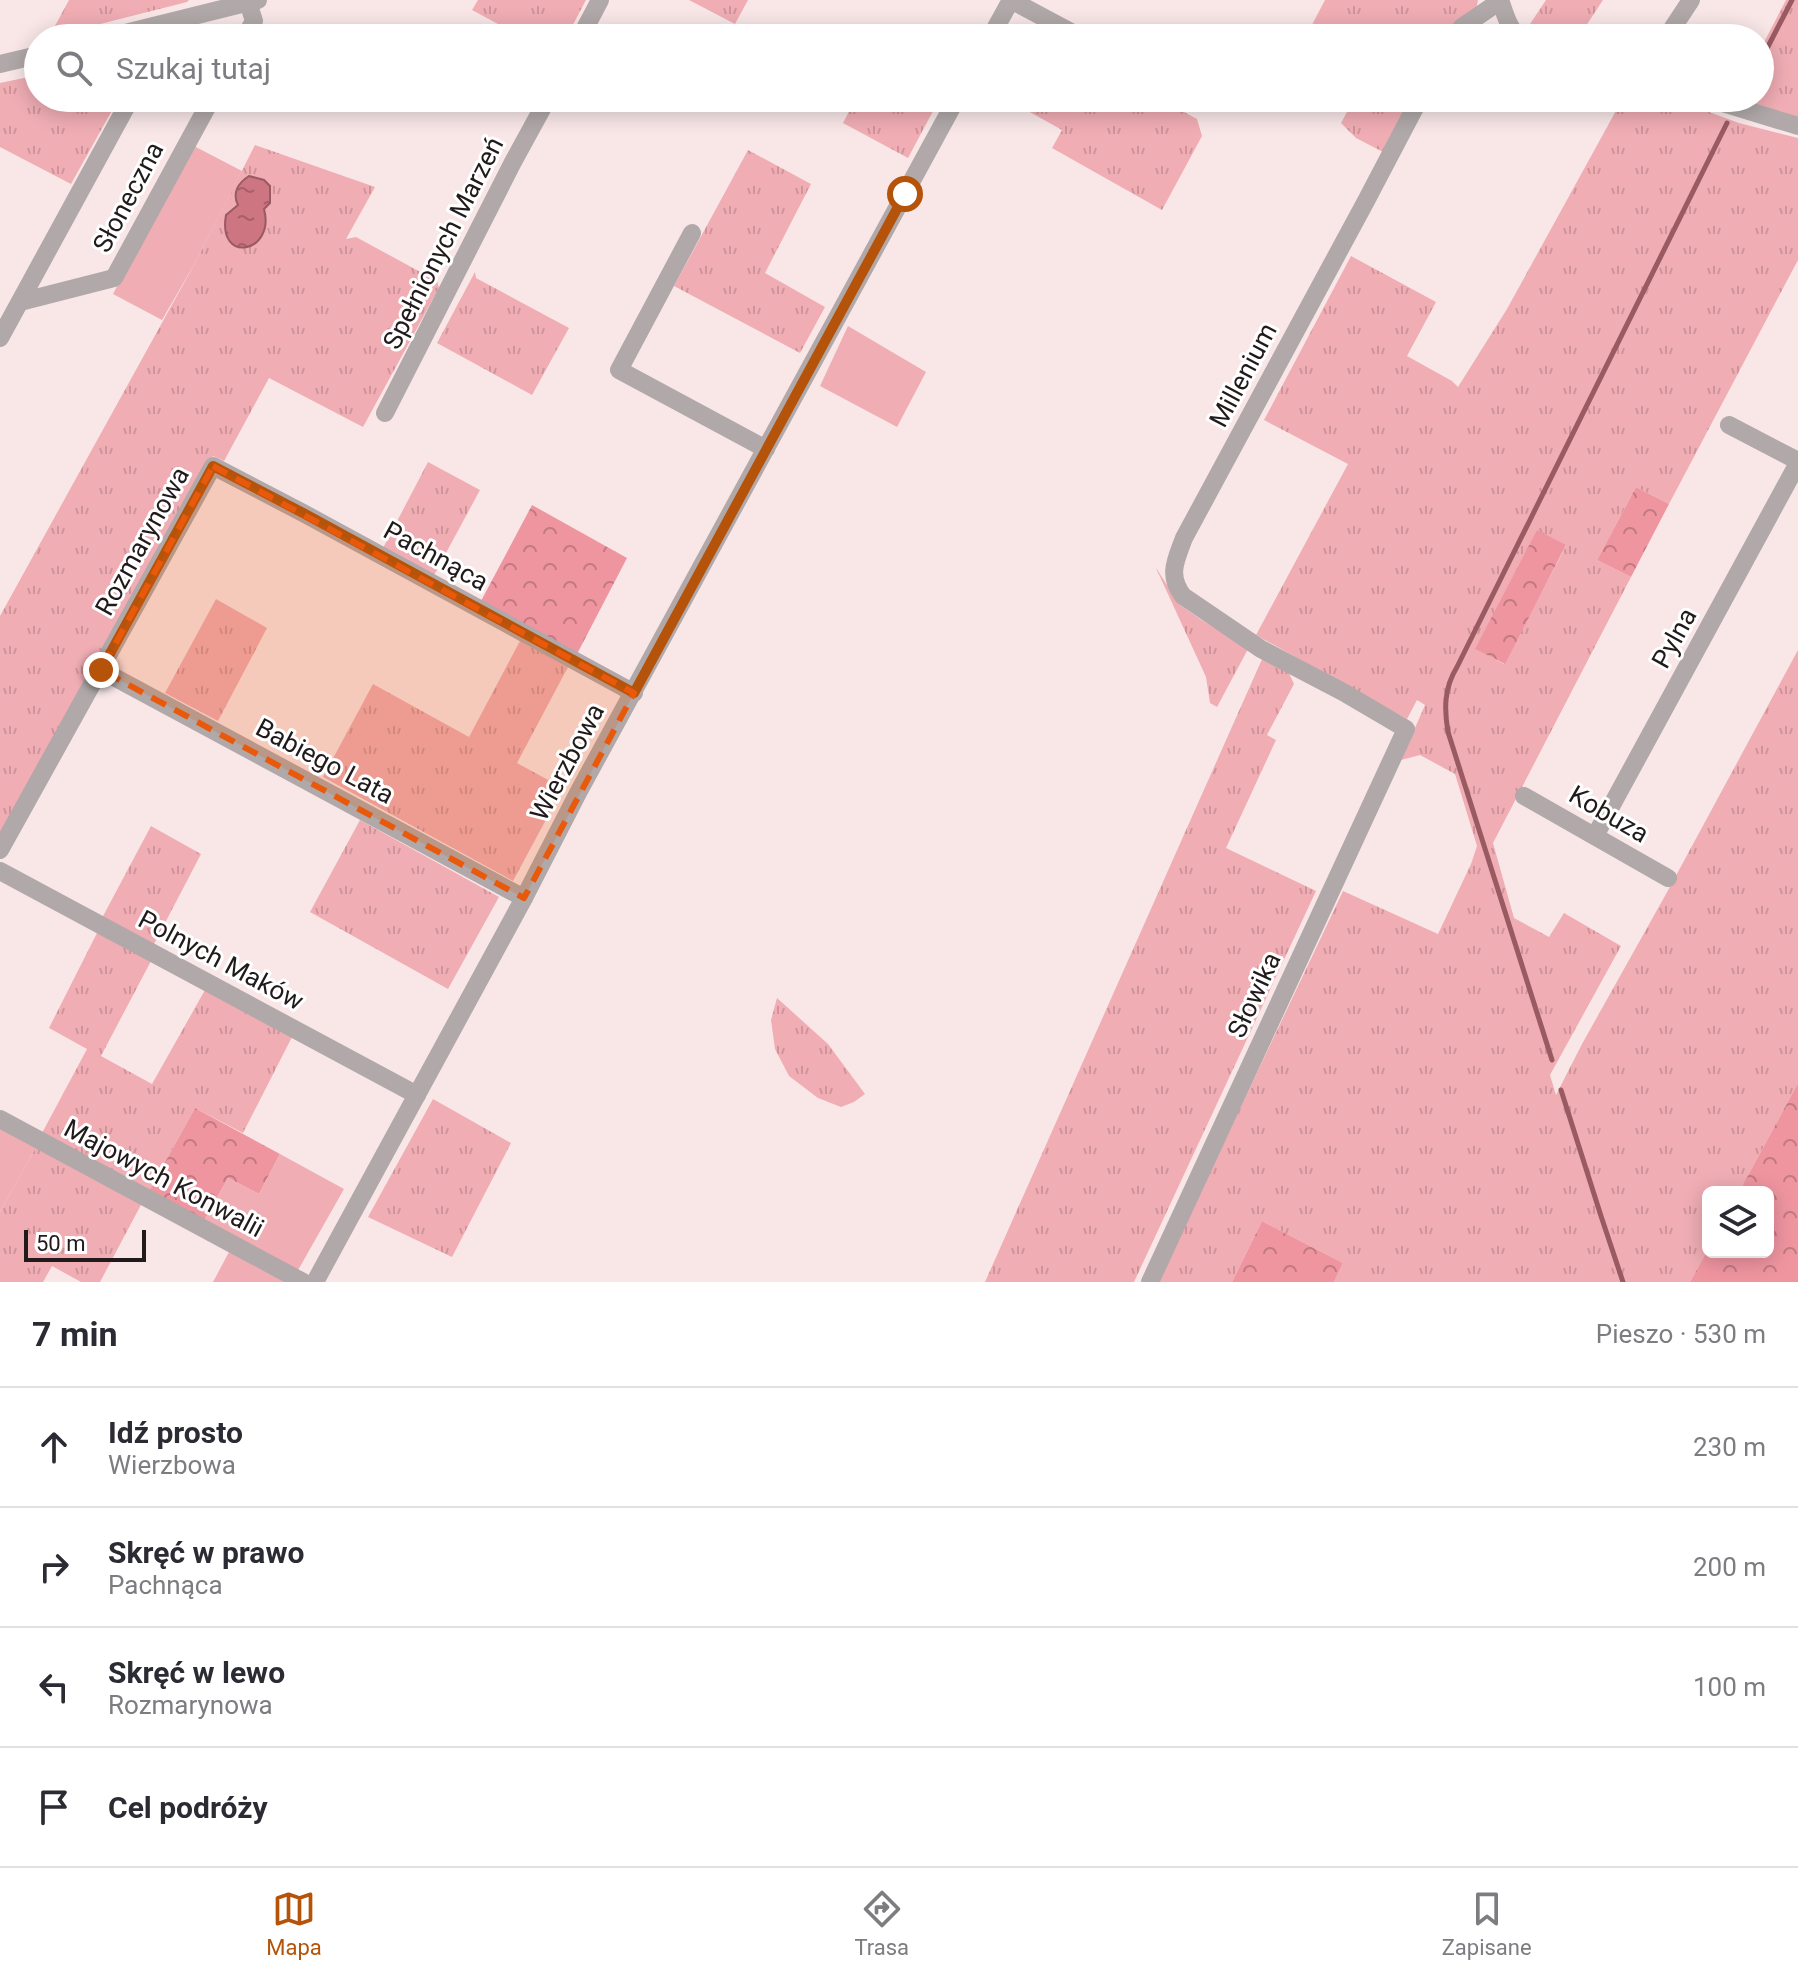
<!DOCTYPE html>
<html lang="pl">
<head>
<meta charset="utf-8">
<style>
  body { margin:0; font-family:Roboto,sans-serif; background:#f2f2f3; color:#2b2b33 }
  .controls { position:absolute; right:24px; bottom:24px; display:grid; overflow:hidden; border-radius:12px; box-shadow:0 4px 20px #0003 }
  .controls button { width:72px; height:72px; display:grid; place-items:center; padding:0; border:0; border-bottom:2px solid #e1e1e2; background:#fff; color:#2b2b33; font:40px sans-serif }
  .scale { position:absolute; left:24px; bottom:20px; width:122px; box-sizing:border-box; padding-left:8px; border:4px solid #201a1b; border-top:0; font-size:22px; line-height:28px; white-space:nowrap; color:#201a1b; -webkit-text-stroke:6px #fff; paint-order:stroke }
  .stop { position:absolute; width:24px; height:24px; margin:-18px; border:6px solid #b45309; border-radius:50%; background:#fff }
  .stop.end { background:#b45309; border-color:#fff; box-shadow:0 2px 8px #0008 }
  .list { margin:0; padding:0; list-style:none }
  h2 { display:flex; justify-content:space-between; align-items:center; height:104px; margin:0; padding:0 32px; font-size:34px }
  h2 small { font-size:26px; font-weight:400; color:#7c7c81 }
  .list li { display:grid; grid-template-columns:52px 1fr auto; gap:24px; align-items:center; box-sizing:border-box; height:120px; padding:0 32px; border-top:2px solid #e1e1e2 }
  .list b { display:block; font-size:30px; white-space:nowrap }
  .list p { margin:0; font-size:26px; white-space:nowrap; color:#7c7c81 }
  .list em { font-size:26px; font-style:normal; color:#7c7c81 }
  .icon { flex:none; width:44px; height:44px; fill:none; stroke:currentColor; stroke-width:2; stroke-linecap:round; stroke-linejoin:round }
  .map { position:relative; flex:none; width:1798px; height:1282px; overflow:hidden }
  .search { position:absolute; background:#fff; box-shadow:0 4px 20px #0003; left:24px; right:24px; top:24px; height:88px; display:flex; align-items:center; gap:20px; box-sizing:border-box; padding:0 28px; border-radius:44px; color:#7c7c81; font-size:30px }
  .sheet { height:584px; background:#fff }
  nav { display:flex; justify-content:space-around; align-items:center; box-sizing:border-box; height:112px; border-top:2px solid #e1e1e2; background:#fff; font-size:22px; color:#7c7c81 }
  nav a { display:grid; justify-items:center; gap:4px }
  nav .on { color:#b45309 }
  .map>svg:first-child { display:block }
  .grass { fill:url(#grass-tufts); fill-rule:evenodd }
  .forest { fill:url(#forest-crowns) }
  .garden { fill:#f0adb4 }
  .water { fill:url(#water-ripples); stroke:#995a62; stroke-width:2 }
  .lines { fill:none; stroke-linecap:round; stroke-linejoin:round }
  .stream { stroke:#995a62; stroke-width:5 }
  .minor { stroke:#b0a8a9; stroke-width:18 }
  .route { stroke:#b45309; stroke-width:10 }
  .marked { fill:#e8590c; fill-opacity:0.2; stroke:#e8590c; stroke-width:6; stroke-dasharray:16 10; stroke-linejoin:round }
  .labels { text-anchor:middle; stroke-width:6; stroke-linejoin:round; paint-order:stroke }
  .street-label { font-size:26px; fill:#201a1b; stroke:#fff }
</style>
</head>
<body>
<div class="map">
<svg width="1798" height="1282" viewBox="0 0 1798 1282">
  <defs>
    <pattern id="grass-tufts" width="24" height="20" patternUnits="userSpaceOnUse" patternTransform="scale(2)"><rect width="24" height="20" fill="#f0adb4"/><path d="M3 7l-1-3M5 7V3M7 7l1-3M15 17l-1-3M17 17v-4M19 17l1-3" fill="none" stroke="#ce949a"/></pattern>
    <pattern id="forest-crowns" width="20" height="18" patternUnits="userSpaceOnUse" patternTransform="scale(2)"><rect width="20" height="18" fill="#ef95a0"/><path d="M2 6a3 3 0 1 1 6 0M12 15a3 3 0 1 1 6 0" fill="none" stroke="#c17982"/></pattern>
    <pattern id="water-ripples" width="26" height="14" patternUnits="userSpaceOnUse" patternTransform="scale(2)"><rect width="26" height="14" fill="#cd7581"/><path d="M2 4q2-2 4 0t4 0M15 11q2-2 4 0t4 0" fill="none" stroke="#a65f69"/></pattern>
  </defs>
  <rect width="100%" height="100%" fill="#f9e7e8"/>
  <!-- grass -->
  <g class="grass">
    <polygon points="69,0 189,0 187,2 49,37"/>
    <polygon points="478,0 586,0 566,38 524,38 472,10"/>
    <polygon points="689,0 748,0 735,24"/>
    <polygon points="1325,0 1478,0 1476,10 1443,38 1305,38"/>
    <polygon points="1546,0 1603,0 1578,38 1560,38 1528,27"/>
    <polygon points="1786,0 1798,0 1798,117 1735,98 1760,98 1760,50"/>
    <polygon points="38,75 38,98 119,98 71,184 0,147 0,83"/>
    <polygon points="856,98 940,98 908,158 843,123"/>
    <polygon points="1005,98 1158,98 1197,119 1202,136 1162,210 1052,148 1062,130"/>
    <polygon points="1331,98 1410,98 1383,152 1356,138 1341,123 1347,112"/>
    <path d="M1623 98H1671L1739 123 1798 138V260L1669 504 1636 487 1597 560 1631 577 1493 843 1514 918 1549 937 1564 913 1621 946 1550 1075 1556 1095 1582 1044 1666 894 1798 650V1083L1739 1192H1708V1249L1690 1282H1334L1343 1263 1262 1221 1232 1282H1158L1343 891 1438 934 1471 864 1477 846 1455 774 1420 755 1401 760 1425 705 1417 700 1407 719 1256 635 1348 464 1264 420 1351 256 1436 302 1407 356 1452 381 1458 387 1507 309ZM1537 531 1566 546 1504 664 1476 649Z"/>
    <polygon points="255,145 375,187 346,239 356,237 437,281 439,288 363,427 269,378 224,461 213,456 0,842 0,616 195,263"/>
    <polygon points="748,150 811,184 765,273 825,307 800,353 674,286"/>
    <polygon points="475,272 476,278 569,328 532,395 437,343"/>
    <polygon points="428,462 480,490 433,577 383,548"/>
    <polygon points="1156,568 1180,605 1200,619 1248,649 1217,707 1210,703 1206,677"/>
    <polygon points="216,599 267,628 218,721 165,693"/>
    <polygon points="520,641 568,667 517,763 563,788 513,881 323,777 373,684 469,737"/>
    <polygon points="1263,657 1288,671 1294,684 1267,735 1276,740 1226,848 1316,891 1134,1282 985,1282"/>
    <polygon points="360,820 499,897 448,989 310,912"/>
    <polygon points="151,826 201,854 153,946 102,918"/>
    <polygon points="98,931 151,961 101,1056 152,1084 205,990 292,1037 243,1133 195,1108 149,1191 42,1133 87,1049 49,1028"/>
    <polygon points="777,998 828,1044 865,1094 854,1102 841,1107 818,1098 789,1076 775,1049 771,1020"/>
    <polygon points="433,1099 511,1143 452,1257 368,1217"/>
    <polygon points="36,1147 142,1203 100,1282 81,1282 52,1266 43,1282 0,1282 0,1212"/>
  </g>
  <!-- forest -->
  <g class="forest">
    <polygon points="1636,487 1669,504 1631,577 1597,560"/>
    <polygon points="532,505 627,558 577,654 481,601"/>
    <polygon points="1537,530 1566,545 1505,664 1475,649"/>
    <polygon points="1798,1083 1798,1282 1690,1282 1708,1249 1708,1252 1768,1252 1768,1192 1739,1192"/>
    <polygon points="195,1108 280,1154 259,1194 228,1178 204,1221 149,1191"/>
    <polygon points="1262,1221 1343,1263 1334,1282 1232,1282"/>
  </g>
  <!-- garden -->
  <g class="garden">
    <polygon points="192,145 242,171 195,263 162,320 113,294"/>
    <polygon points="848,326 926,372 897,427 820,386"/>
    <polygon points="0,1128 36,1147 0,1212"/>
    <polygon points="280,1154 344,1189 297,1272 204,1221 228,1178 259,1194"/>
    <polygon points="229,1252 285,1282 213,1282"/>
  </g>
  <!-- water -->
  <path class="water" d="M249 176 264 180 270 186V203L264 209C276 253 217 265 226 215L238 205C232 193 238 183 249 176Z"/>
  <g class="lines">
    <!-- stream -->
    <g class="stream">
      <polyline points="1760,62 1792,0"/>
      <path d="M1552 1060 1448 732C1444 709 1444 688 1457 667L1727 123"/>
      <polyline points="1561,1090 1601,1216 1623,1282"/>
    </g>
    <!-- minor -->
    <g class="minor">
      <polyline points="1011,0 1082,38"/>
      <path d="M1500 0C1505 13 1509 33 1523 38"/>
      <polyline points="105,38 258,0"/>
      <polyline points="244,38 254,21 248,2"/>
      <polyline points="580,38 600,0"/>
      <polyline points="990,38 1011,0"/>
      <polyline points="1452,38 1462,27 1500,1"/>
      <polyline points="1666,38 1691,0"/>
      <polyline points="0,64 38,55"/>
      <polyline points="1706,98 1798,126"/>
      <polyline points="692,233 619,370 766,449"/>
      <polyline points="20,302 114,278 212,98"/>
      <polyline points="0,338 131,98"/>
      <polyline points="385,413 513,162 548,98"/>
      <polyline points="1729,425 1798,461"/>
      <polyline points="101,670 524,898"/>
      <polyline points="1524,796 1668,878"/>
      <polyline points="1595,836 1798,463"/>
      <polyline points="0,850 213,466 305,514 634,693"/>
      <polyline points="0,871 417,1095"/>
      <polyline points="0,1119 303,1282"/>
      <polyline points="315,1282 524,898 579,791 957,98"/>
      <path d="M1150 1282 1406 729 1343 692 1261 649 1183 596C1167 575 1176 560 1184 538L1366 201 1420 98"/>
    </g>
  </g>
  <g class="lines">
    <!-- route -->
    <polyline class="route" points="101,670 213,466 305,514 634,693 905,194"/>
  </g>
  <!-- marked area -->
  <path class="marked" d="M213 466 634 693 524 898 101 670Z"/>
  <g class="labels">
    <!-- street labels -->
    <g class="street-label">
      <text transform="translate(128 197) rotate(-62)" y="9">Słoneczna</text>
      <text transform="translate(443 243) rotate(-63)" y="9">Spełnionych Marzeń</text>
      <text transform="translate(1243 375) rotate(-62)" y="9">Millenium</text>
      <text transform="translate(142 541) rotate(-61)" y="9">Rozmarynowa</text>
      <text transform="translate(436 556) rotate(29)" y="9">Pachnąca</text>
      <text transform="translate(1674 638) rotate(-61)" y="9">Pylna</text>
      <text transform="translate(325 761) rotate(28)" y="9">Babiego Lata</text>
      <text transform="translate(567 762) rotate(-62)" y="9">Wierzbowa</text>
      <text transform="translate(1609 814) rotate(30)" y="9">Kobuza</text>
      <text transform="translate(221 960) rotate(28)" y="9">Polnych Maków</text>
      <text transform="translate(1254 995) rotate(-65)" y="9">Słowika</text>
      <text transform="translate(164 1178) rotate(28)" y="9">Majowych Konwalii</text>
    </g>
  </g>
</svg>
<div class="controls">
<button><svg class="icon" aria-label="layers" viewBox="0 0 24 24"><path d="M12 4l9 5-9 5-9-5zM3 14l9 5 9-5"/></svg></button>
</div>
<div class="scale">50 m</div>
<div class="stop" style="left:905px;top:194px"></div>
<div class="stop end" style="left:101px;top:670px"></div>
<div class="search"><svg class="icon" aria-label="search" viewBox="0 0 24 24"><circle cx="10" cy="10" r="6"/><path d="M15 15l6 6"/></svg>Szukaj tutaj</div>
</div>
<section class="sheet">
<h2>7 min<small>Pieszo · 530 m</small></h2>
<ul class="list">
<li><svg class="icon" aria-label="ahead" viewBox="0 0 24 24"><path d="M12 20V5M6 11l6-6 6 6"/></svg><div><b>Idź prosto</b><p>Wierzbowa</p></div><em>230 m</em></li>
<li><svg class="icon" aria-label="right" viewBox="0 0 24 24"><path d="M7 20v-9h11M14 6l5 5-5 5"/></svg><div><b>Skręć w prawo</b><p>Pachnąca</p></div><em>200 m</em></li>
<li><svg class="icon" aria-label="left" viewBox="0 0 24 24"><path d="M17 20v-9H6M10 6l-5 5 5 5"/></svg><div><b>Skręć w lewo</b><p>Rozmarynowa</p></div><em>100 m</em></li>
<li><svg class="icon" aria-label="arrive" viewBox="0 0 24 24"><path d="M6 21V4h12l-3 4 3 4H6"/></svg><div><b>Cel podróży</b></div></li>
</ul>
</section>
<nav>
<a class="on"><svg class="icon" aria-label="map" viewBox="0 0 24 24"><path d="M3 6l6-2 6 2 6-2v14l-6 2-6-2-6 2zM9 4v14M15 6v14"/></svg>Mapa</a>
<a><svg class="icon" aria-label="directions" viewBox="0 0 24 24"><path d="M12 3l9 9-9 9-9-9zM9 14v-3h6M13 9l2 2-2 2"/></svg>Trasa</a>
<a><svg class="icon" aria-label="saved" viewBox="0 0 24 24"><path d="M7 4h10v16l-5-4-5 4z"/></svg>Zapisane</a>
</nav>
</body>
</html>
